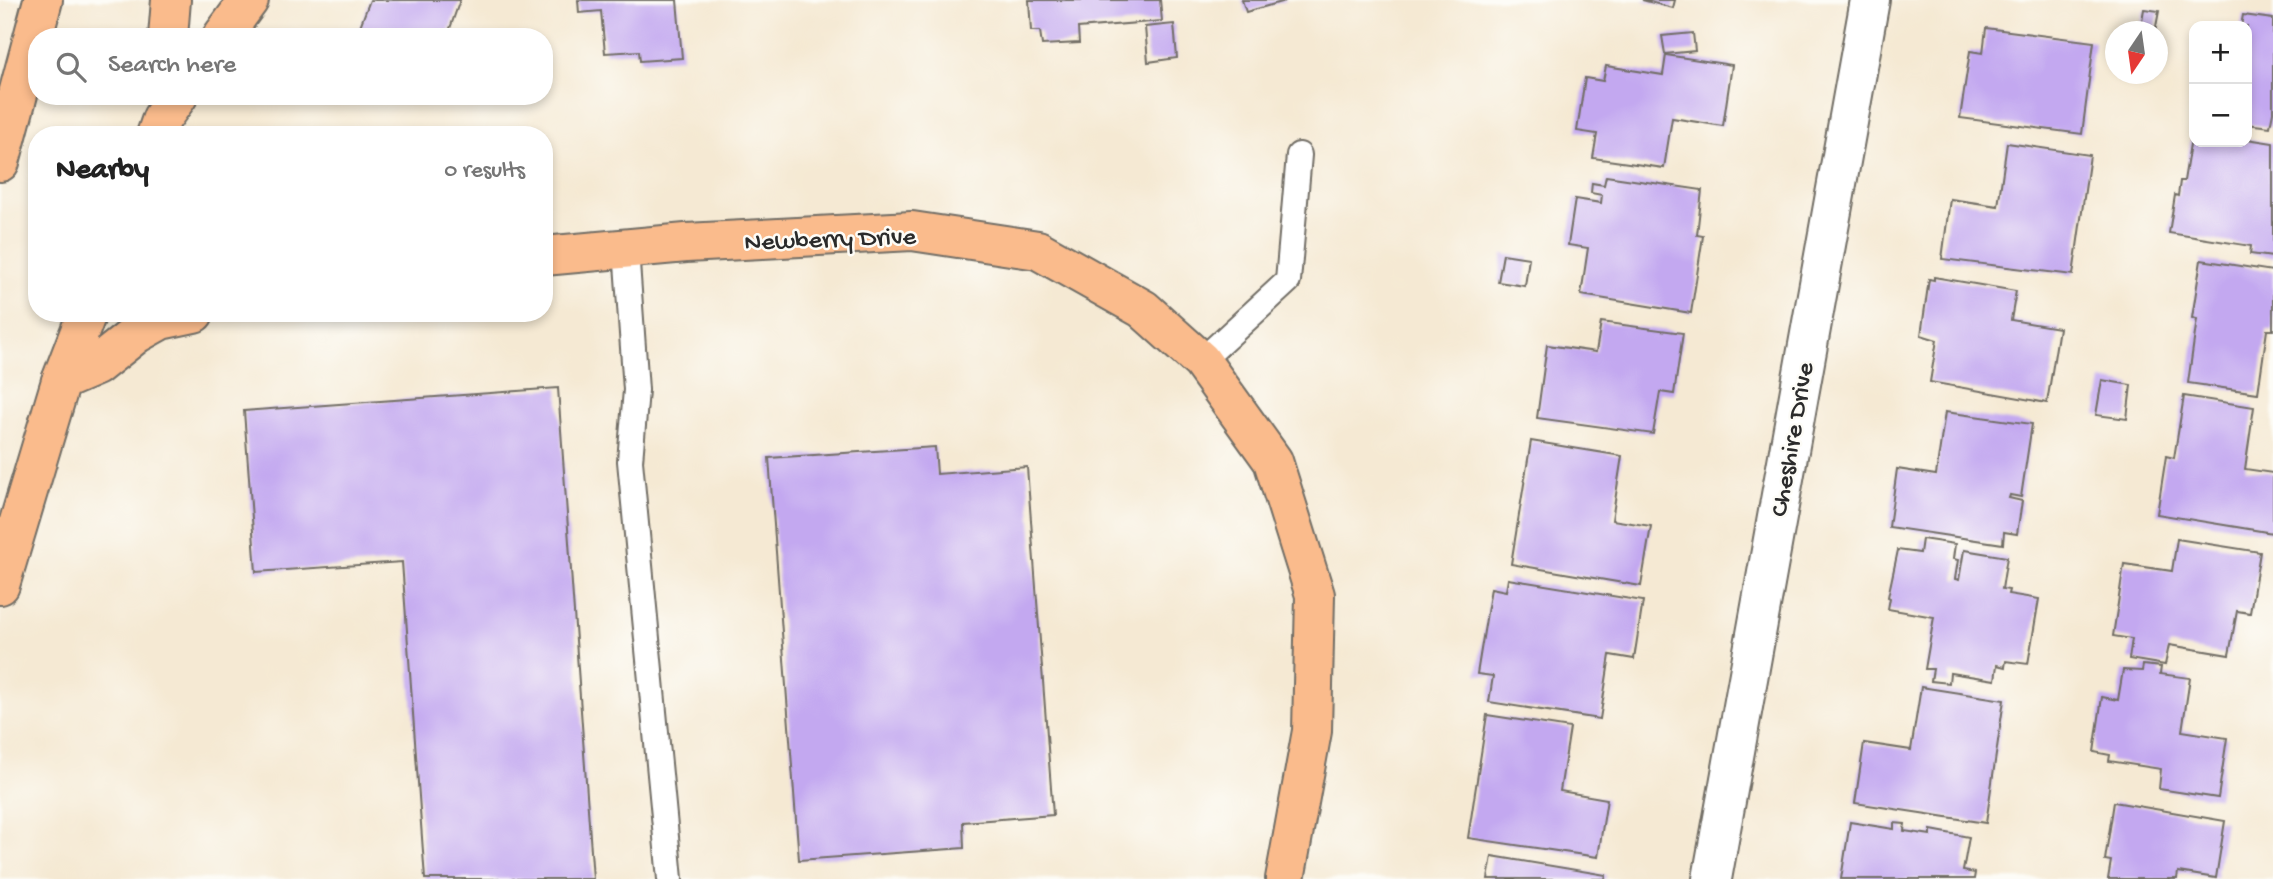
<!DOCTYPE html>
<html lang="en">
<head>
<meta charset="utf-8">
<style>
  body { margin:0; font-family:"Gochi Hand",sans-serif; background:#f6f6f6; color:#222 }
  .controls { position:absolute; right:21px; top:21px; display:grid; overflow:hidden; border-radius:14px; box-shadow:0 4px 10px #0003 }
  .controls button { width:63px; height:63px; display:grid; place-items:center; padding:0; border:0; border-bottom:2px solid #e0e0e0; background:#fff; color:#222; font:35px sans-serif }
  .compass { position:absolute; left:2105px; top:21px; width:63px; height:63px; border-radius:50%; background:#fff; box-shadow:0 4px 10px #0003; rotate:193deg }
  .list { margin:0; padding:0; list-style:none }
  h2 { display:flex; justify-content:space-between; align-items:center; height:91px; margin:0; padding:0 28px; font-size:30px }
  h2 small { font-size:23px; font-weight:400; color:#767676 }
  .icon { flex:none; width:38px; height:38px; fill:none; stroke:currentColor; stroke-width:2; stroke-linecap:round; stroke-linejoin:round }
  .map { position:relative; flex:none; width:2273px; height:879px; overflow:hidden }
  .search { position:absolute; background:#fff; box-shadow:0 4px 10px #0003; left:28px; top:28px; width:525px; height:77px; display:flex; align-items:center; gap:18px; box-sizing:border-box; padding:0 24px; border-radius:28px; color:#767676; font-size:26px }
  .panel { position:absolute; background:#fff; box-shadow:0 4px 10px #0003; left:28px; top:126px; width:525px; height:196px; border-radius:28px }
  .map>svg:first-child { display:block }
  .building { fill:#c3a8f0 }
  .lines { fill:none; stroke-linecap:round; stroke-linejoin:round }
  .lane-casing { stroke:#726e66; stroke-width:28 }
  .street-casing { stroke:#726e66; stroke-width:42 }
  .primary-casing { stroke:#726e66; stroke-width:42 }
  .lane { stroke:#fff; stroke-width:24 }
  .street { stroke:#fff; stroke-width:38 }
  .primary { stroke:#fabb8c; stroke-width:38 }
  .labels { text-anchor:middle; stroke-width:5; stroke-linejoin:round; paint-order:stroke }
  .street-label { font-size:26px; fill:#2b2b2b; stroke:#fdfcf7 }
</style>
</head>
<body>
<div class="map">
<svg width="2273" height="879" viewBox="0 0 2273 879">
  <rect width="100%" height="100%" fill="#fdfcf7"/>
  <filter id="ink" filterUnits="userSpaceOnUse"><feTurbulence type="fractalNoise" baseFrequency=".0143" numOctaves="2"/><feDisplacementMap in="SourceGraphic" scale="14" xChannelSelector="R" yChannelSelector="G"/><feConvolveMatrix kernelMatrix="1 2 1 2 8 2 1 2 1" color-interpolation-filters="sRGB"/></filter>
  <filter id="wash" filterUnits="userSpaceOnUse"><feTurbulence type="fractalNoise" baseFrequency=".00686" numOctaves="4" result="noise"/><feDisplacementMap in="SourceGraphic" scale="28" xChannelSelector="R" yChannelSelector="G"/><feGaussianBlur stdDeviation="1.57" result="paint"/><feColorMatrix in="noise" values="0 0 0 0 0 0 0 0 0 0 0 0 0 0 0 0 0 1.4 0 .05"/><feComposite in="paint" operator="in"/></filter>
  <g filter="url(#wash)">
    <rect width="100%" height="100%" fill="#f5e9d3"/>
    <g id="blocks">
      <!-- building -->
      <g class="building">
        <polygon points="370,0 460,0 447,37 356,37"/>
        <polygon points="578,0 677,0 682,58 640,61 639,51 605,53 601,11 579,13"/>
        <polygon points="1029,0 1160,0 1162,21 1078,28 1079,43 1042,45 1040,31 1031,31"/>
        <polygon points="1242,0 1285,0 1285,1 1246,12"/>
        <polygon points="1642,0 1675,0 1673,8"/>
        <polygon points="2144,9 2159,11 2155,32 2140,32"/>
        <polygon points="2243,15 2273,19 2273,112 2270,127 2247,124 2247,26 2241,26"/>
        <polygon points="1174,24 1177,58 1148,62 1145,27"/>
        <polygon points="1986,28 2094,42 2082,134 1960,118 1970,51 1983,53"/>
        <polygon points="1693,33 1695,51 1665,54 1662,36"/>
        <polygon points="1666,55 1732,65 1723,126 1672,118 1664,168 1593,158 1597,134 1577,131 1585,78 1603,81 1606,66 1663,75"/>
        <polygon points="2193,126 2194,142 2247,142 2247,139 2273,143 2273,257 2250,254 2251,246 2169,233 2175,195 2178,196 2180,181 2184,181"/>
        <polygon points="2007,143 2090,155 2073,275 1942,259 1950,199 1998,206"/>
        <polygon points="1606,176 1702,190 1697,235 1703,236 1691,313 1581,295 1588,248 1568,245 1575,199 1601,203 1602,195 1591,193 1592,183 1604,185"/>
        <polygon points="1503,254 1529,258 1525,286 1498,282"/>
        <polygon points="2201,260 2273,271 2273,330 2267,330 2258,393 2188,383 2197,319 2192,318"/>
        <polygon points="1934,277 2016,291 2011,320 2059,328 2047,403 1930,382 1937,340 1921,335 1929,279 1934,280"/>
        <polygon points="1601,322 1683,333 1674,394 1660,392 1653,434 1537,418 1547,345 1596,352"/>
        <polygon points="2102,380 2131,385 2127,419 2096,415"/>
        <polygon points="558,388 593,879 425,879 402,562 256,572 244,411"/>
        <polygon points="2184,396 2254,407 2245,469 2273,473 2273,533 2157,514 2166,456 2174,458"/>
        <polygon points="1945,412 2032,424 2021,497 2010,495 2009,498 2022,501 2017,534 2004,532 2003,544 1889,527 1897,469 1936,475"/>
        <polygon points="1531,441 1622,456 1612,520 1651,526 1641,586 1511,564"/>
        <polygon points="935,447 937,474 1027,467 1053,815 963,822 964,848 799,860 769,458"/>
        <polygon points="1922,539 1955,544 1953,559 1958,560 1955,579 1959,580 1964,550 2007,557 2002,589 2009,590 2008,594 2039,599 2028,664 2006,661 2005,667 1997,665 1995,680 1950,673 1949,683 1931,681 1933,669 1925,669 1934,617 1888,609 1890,598 1888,597 1898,550 1920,553"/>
        <polygon points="2177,539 2260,552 2250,613 2237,611 2229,655 2169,645 2165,665 2129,659 2132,639 2113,636 2124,564 2172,571"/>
        <polygon points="1508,579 1643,601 1634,659 1610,655 1600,719 1489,702 1493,676 1477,674 1491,588 1506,591"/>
        <polygon points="2143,665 2161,667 2160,674 2190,678 2182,731 2227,738 2218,798 2159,789 2161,769 2109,761 2110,755 2094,752 2102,697 2118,700 2123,670 2142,671"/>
        <polygon points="1921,687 2004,700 1986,823 1855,803 1864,743 1911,750"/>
        <polygon points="1487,715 1570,728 1560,791 1607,799 1598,857 1468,838"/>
        <polygon points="2114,802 2225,821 2216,878 2178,872 2177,879 2108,879 2111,861 2105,860"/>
        <polygon points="1850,822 1894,829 1894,823 1905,824 1904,831 1931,835 1931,830 1969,837 1963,871 1975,873 1974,879 1841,879"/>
        <polygon points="1492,856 1606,875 1605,879 1488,879"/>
      </g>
    </g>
  </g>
  <g filter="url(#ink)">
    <use href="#blocks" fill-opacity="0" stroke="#726e66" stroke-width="2"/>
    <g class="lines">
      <defs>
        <g id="lane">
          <polyline points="626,249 636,390 630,461 670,879"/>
          <polyline points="1201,361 1288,281 1299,155"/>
        </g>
        <polyline id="street" points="1712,879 1870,0"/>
        <g id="primary">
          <polyline points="168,37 171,0"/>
          <polyline points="222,37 249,0"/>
          <polyline points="156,135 162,118 178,96"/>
          <polyline points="0,162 43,0"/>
          <polyline points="544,256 686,243 912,231 1038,250 1143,309 1201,361 1273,461 1315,595 1312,731 1285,879"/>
          <polyline points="61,381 96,366 136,334 161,320 194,313"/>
          <polyline points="0,585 61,381 87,313"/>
        </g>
      </defs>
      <!-- lane casing -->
      <use href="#lane" class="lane-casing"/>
      <!-- street casing -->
      <use href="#street" class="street-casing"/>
      <!-- primary casing -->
      <use href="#primary" class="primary-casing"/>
      <!-- lane -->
      <use href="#lane" class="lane"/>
      <!-- street -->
      <use href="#street" class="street"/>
      <!-- primary -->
      <use href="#primary" class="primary"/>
    </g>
  </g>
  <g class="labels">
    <!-- street labels -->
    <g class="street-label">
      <text transform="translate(830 237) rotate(-2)" y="9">Newberry Drive</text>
      <text transform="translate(1790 439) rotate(-80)" y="9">Cheshire Drive</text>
    </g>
  </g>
</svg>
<div class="controls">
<button>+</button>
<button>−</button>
</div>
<svg class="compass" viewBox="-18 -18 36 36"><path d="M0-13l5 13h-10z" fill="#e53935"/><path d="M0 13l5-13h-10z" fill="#767676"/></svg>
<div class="search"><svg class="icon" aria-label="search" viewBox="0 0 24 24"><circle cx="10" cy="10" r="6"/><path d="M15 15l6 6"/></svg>Search here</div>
<section class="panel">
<h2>Nearby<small>0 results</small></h2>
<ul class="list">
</ul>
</section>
</div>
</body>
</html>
